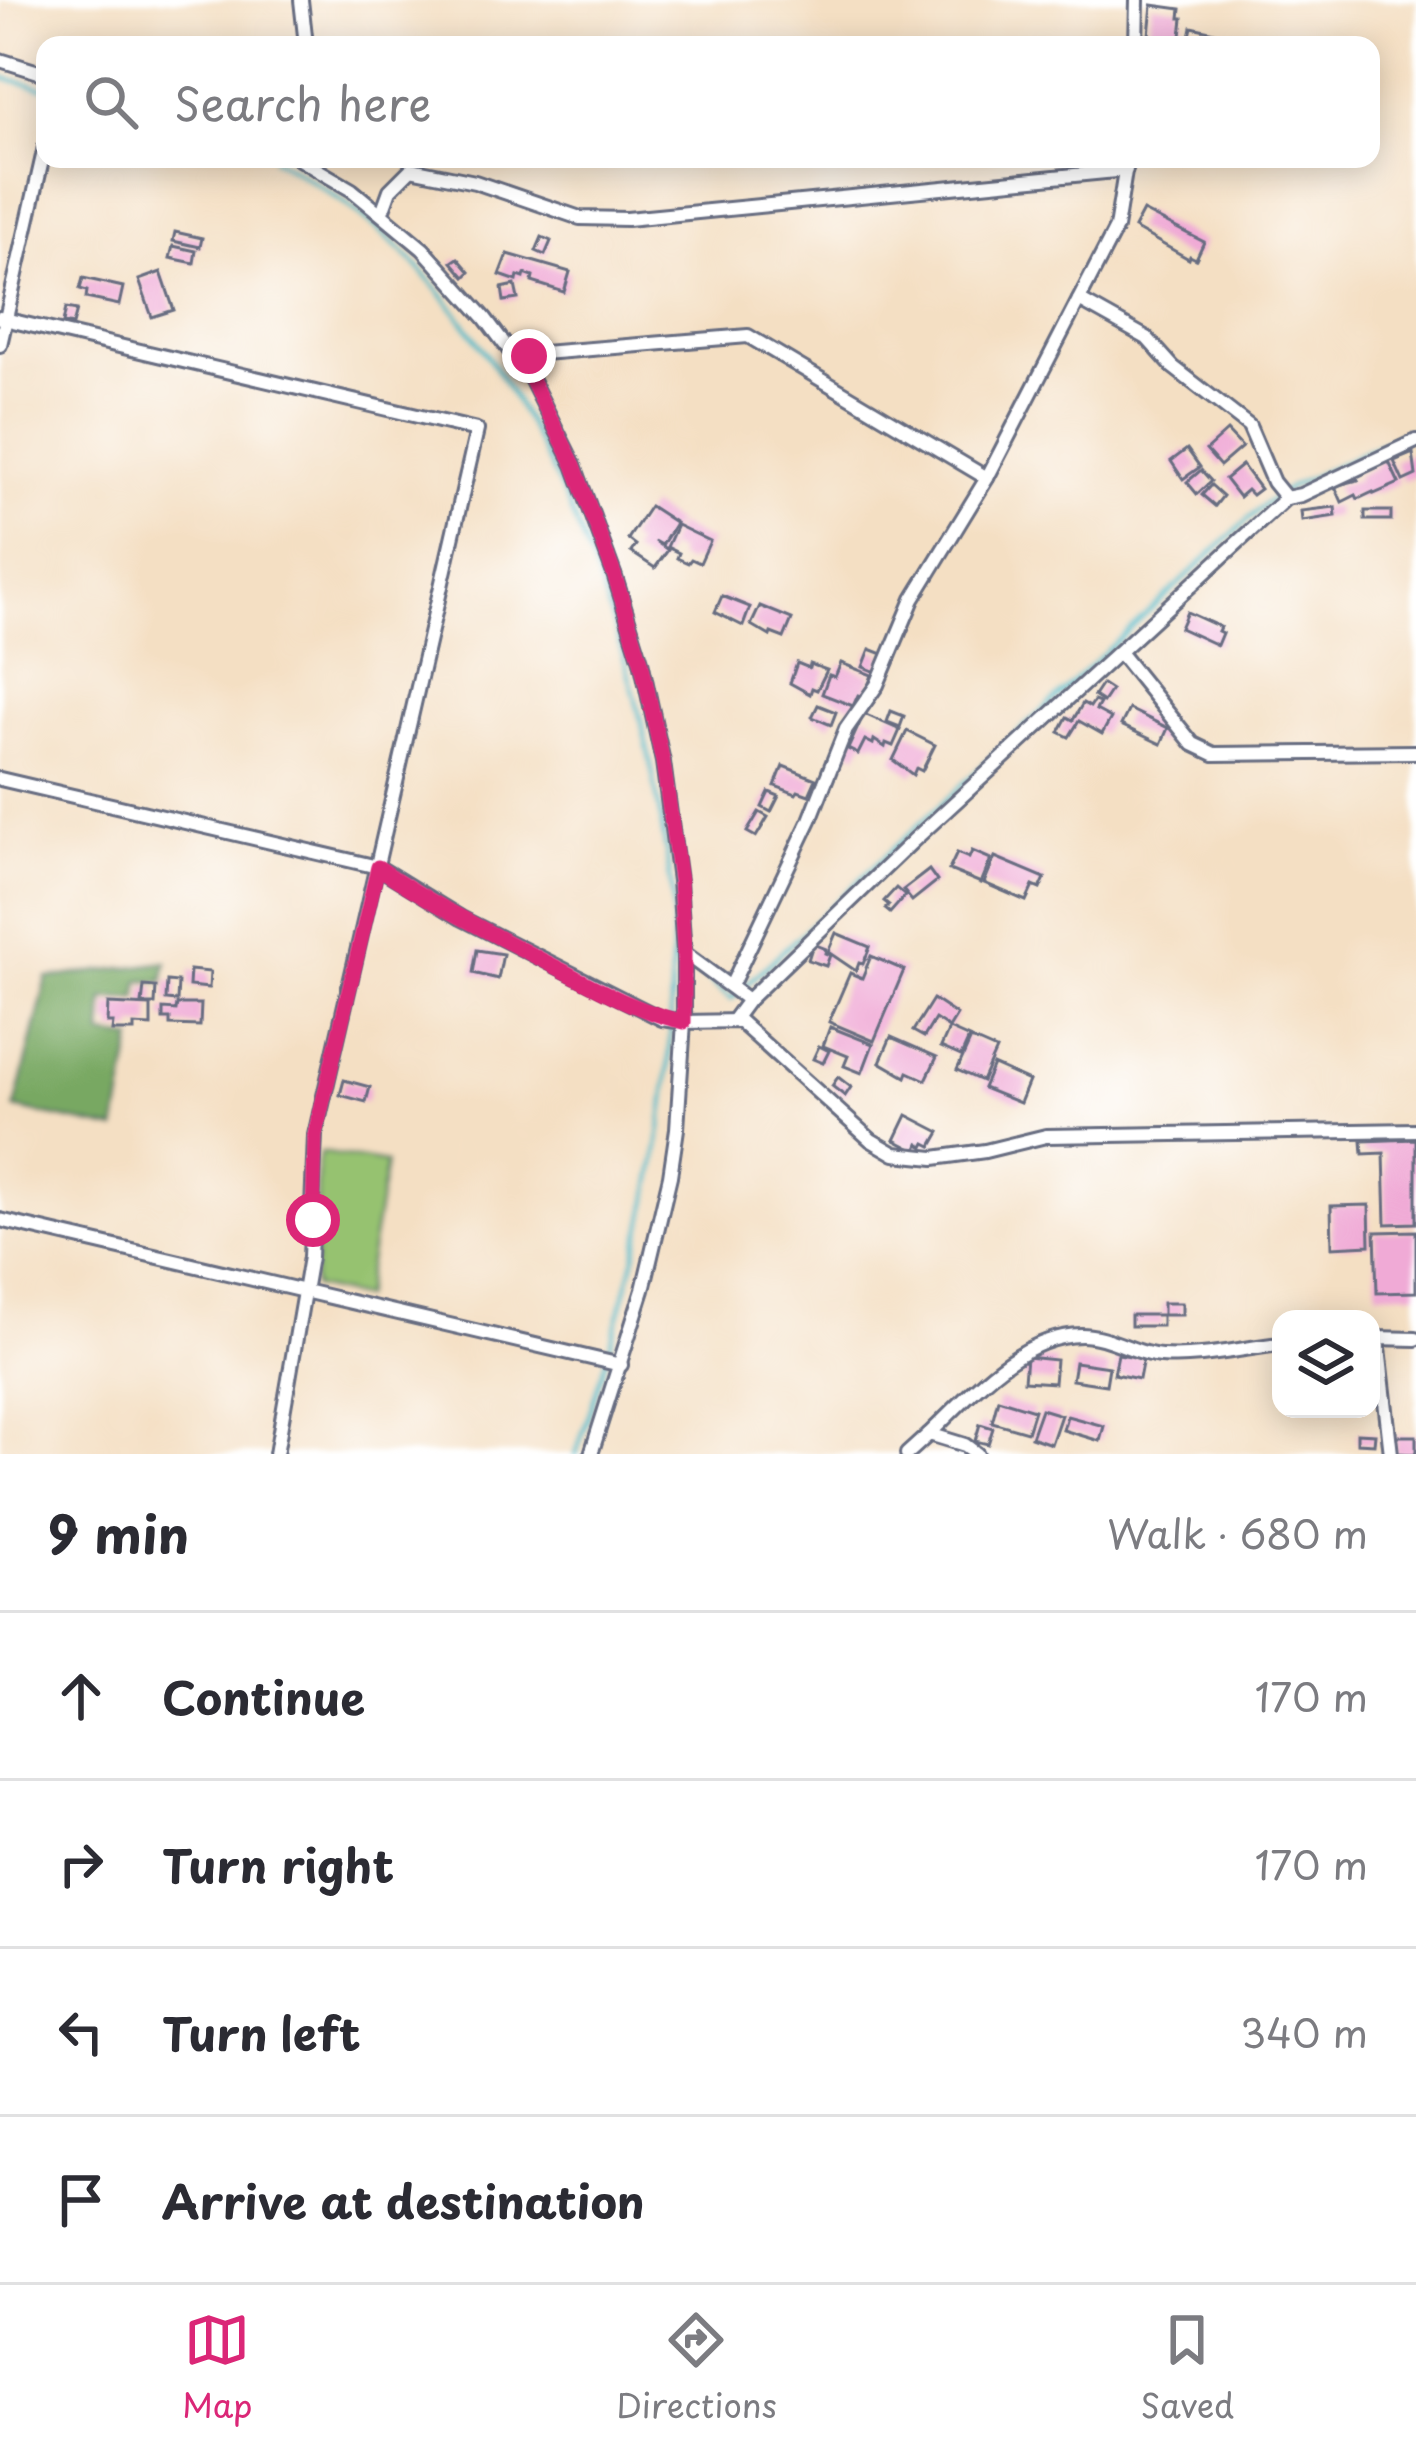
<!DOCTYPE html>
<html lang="en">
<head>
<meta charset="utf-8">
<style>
  body { margin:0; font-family:"Playpen Sans",sans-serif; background:#f7f7f7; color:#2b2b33 }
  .controls { position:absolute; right:36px; bottom:36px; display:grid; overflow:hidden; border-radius:24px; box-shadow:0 6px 30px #0003 }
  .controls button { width:108px; height:108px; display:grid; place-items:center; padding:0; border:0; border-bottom:3px solid #e1e1e2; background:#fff; color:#2b2b33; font:60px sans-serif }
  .stop { position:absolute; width:36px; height:36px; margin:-27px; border:9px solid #db2777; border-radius:50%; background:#fff }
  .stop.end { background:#db2777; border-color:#fff; box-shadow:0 3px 12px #0008 }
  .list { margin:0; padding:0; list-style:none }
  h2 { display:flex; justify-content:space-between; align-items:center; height:156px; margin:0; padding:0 48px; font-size:51px }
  h2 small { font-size:39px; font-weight:400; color:#7c7c81 }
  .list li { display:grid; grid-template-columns:78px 1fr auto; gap:36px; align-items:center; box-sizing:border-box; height:168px; padding:0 48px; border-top:3px solid #e1e1e2 }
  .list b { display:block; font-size:45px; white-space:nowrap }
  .list em { font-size:39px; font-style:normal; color:#7c7c81 }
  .icon { flex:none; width:66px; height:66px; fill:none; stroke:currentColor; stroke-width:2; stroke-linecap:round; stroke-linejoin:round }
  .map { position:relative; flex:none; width:1416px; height:1454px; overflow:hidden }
  .search { position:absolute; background:#fff; box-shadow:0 6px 30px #0003; left:36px; right:36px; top:36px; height:132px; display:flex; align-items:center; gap:30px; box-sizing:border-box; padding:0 42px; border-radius:24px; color:#7c7c81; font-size:45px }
  .sheet { height:828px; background:#fff }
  nav { display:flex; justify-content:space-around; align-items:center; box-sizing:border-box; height:168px; border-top:3px solid #e1e1e2; background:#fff; font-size:33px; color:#7c7c81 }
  nav a { display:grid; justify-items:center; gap:6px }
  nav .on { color:#db2777 }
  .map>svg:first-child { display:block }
  .green { fill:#96c270; stroke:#587867; stroke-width:3 }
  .forest { fill:#78a862; stroke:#4a6c60; stroke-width:3 }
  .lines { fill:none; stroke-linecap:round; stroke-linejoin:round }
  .stream { stroke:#4cb9c7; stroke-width:4.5 }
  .building { fill:#f0aad6 }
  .minor-casing { stroke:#676d81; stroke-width:18 }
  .minor { stroke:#fff; stroke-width:12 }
  .route { stroke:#db2777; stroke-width:15 }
</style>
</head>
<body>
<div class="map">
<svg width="1416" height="1454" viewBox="0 0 1416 1454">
  <rect width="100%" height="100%" fill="#fff"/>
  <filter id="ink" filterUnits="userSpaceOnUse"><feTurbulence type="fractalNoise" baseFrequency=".00833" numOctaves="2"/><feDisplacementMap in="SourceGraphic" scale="24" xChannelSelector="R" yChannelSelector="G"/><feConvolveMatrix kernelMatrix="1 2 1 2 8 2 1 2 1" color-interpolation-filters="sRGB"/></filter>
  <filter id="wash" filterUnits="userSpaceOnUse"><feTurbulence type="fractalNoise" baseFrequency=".004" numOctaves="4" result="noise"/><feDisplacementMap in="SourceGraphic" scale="48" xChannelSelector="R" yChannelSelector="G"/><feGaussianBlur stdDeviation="2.7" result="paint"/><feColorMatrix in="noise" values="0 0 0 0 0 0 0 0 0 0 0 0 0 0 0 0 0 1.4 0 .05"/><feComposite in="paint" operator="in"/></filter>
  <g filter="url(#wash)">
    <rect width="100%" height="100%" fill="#f4dfc3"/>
    <!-- green -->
    <polygon class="green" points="321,1152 386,1163 363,1298 314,1287 313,1281 316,1246 318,1162"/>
    <!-- forest -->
    <polygon class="forest" points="167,962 163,982 140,981 137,999 104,999 102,1035 133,1039 116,1130 15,1108 47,978"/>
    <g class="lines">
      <!-- stream -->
      <g class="stream">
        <polyline points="0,77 45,88"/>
        <path d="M274 159C331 190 382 226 425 275 550 413 632 638 661 820 665 850 672 880 673 910 674 931 672 953 671 974 671 1010 671 1047 667 1083 653 1211 616 1332 576 1454"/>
        <polyline points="671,961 701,974 731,999 1265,504 1290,487 1416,428"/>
      </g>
    </g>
    <g id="blocks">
      <!-- building -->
      <g class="building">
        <polygon points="1152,5 1181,9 1180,18 1183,18 1180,45 1148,45"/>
        <polygon points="1192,27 1228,35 1225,45 1188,45"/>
        <polygon points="1143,211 1204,242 1196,259 1190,256 1189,259 1134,228"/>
        <polygon points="175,232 202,238 200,247 173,241"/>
        <polygon points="542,237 551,241 545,255 536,251"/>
        <polygon points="173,246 196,251 194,263 170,258"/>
        <polygon points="508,254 570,272 564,292 532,282 533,277 525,274 524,278 518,276 517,281 500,275"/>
        <polygon points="458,258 470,272 465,277 452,262"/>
        <polygon points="161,272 174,310 152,317 139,280"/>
        <polygon points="83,278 123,287 119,305 86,298 87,291 80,289"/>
        <polygon points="515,285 518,299 504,301 502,288"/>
        <polygon points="66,308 77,310 73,325 63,323"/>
        <polygon points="1227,431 1242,447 1220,466 1206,450"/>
        <polygon points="1187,449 1200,467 1183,479 1171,461"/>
        <polygon points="1413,453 1416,475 1403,481 1394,461"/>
        <polygon points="1387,458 1399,483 1374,494 1373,492 1358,499 1356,495 1342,502 1335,486 1358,480 1356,476 1376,467 1375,464"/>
        <polygon points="1242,465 1260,489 1252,495 1247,490 1239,497 1225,479"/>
        <polygon points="1201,470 1211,481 1197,494 1187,482"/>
        <polygon points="1211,485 1223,496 1215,506 1202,495"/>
        <polygon points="650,506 676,523 662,545 655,541 668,550 655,568 631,552 636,545 628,539"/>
        <polygon points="1335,507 1336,516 1302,521 1301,511"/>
        <rect x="1365" y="511" width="26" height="9"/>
        <polygon points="677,525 710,541 700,563 691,559 688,563 677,558 679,553 667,547"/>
        <polygon points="722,596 750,607 743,626 715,612"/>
        <polygon points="760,606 792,619 784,638 771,633 770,636 751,625"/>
        <polygon points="1187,612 1220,627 1218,631 1222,633 1217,645 1180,628"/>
        <polygon points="870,649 883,654 876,672 863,667"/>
        <polygon points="797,663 809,668 810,664 827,670 817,690 812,688 810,694 790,683"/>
        <polygon points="841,663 872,675 864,697 858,695 853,706 822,694 829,675 835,677"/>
        <polygon points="1102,684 1111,690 1103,702 1094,696"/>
        <polygon points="1094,701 1100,703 1096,710 1111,718 1102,734 1079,721 1069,737 1059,732 1067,717 1073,720 1083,703 1090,707"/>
        <polygon points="818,705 836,712 831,725 812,717"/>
        <polygon points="1129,709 1168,728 1161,744 1121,725"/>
        <polygon points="891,711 904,716 900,727 887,722"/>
        <polygon points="864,714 900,730 893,746 886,743 885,747 874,740 873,744 865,740 858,754 848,749"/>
        <polygon points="907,731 935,745 922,771 916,768 913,775 893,760"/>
        <polygon points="783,766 816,779 809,795 798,791 796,794 775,786"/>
        <polygon points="769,792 779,796 771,812 762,807"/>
        <polygon points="759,812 768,817 756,837 747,832"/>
        <polygon points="972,851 991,859 981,883 949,870 957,853 969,858"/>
        <polygon points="995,857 1045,878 1040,889 1033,886 1026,901 984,883"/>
        <polygon points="929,870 937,881 912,901 903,890"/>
        <polygon points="896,888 905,896 890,913 885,909 889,905 884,901"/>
        <polygon points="836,933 870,947 863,964 859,963 856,971 828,952"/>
        <polygon points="813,944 826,949 825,953 830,955 826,966 808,960"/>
        <polygon points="477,950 503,954 498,979 473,973"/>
        <polygon points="871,956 904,970 874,1041 829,1022 850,973 862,978"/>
        <polygon points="190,970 210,972 209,988 189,986"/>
        <polygon points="167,981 178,982 177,1001 166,1000"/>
        <polygon points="144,986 156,987 155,1004 142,1004"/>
        <polygon points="933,999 957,1015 949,1028 935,1019 924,1037 913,1031"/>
        <polygon points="108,1004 151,1006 151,1026 134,1025 134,1031 112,1031 113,1023 107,1023"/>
        <polygon points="177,1004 201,1004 200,1026 170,1025 170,1019 163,1019 163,1009 176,1010"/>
        <polygon points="830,1027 873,1044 862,1073 844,1066 848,1056 823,1046"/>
        <polygon points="949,1029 969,1038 961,1056 941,1047"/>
        <polygon points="891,1037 937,1057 926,1080 908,1072 906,1077 880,1062"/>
        <polygon points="971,1039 996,1050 982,1081 957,1070"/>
        <polygon points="819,1046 829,1051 823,1063 813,1059"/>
        <polygon points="993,1065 1029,1081 1020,1103 983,1088"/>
        <polygon points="838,1077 851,1087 845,1096 832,1086"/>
        <polygon points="344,1080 370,1087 366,1102 340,1095"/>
        <polygon points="907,1115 940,1132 932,1146 926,1143 924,1147 919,1144 916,1151 895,1140"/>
        <polygon points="1416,1139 1416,1223 1386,1224 1384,1153 1363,1154 1362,1141"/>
        <polygon points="1369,1205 1370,1245 1332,1247 1331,1206"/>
        <polygon points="1416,1231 1416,1292 1377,1293 1375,1232"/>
        <rect x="1163" y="1303" width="19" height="12"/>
        <rect x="1131" y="1315" width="31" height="11"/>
        <polygon points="1118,1354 1143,1358 1139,1379 1114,1374"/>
        <polygon points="1026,1357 1056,1360 1054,1383 1024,1381"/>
        <polygon points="1075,1362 1109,1367 1106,1385 1072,1380"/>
        <polygon points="998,1399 1034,1410 1027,1432 992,1422"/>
        <polygon points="1041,1409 1061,1415 1051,1444 1031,1437"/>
        <polygon points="1067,1416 1104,1426 1100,1441 1063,1430"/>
        <polygon points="980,1424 993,1428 988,1444 975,1441"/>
        <polygon points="1357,1433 1375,1434 1374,1444 1357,1443"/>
        <polygon points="1396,1436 1416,1436 1416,1454 1395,1453"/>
      </g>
    </g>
  </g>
  <g filter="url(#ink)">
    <use href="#blocks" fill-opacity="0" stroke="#676d81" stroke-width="3"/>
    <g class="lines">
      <defs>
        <g id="minor">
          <polyline points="301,0 306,45"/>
          <polyline points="1136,45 1137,0"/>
          <polyline points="0,60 45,74"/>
          <polyline points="299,159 352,190 423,249 485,318 531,379 574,465 614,574 641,661 663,762 679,881 684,953 684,1022 677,1129 670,1176 643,1290 591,1454"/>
          <polyline points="382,212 390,190 411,169 475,182 580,218 627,219 1126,170"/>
          <polyline points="1079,300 1147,338 1173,367 1249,426 1273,482 1286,498"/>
          <polyline points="0,318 477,430 315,1135 310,1257 276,1454"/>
          <polyline points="0,345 45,147"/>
          <polyline points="517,360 543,353 748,336 987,478"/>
          <polyline points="1119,652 1193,744 1214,754 1416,752"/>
          <polyline points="0,779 378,867 461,918 662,1019 684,1022 739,1021 871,1140 895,1154 934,1158 985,1151 1046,1136 1416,1130"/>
          <polyline points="684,953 748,1000"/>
          <polyline points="731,986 810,820 846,729 877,685 913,599 987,478 1116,228 1127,159"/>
          <polyline points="734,1019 748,1000 913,841 1286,498 1301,495 1416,441"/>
          <polyline points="0,1220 621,1365"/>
          <polyline points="1375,1338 1416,1339"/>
          <polyline points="1378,1339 1391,1454"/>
          <path d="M929 1434C970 1395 1019 1336 1081 1335 1109 1335 1134 1354 1161 1356 1201 1359 1242 1348 1281 1344"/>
          <polyline points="907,1454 929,1434 965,1445 977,1454"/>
        </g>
      </defs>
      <!-- minor casing -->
      <use href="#minor" class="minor-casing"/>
      <!-- minor -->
      <use href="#minor" class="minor"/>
    </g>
  </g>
  <g class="lines" filter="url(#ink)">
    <!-- route -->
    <path class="route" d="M313 1220 315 1135 378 867C431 904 491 933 548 963 592 985 636 1012 684 1022V952L680 881 663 762 641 661 614 574 574 465 531 379 518 359 529 356"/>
  </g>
</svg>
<div class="controls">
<button><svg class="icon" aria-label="layers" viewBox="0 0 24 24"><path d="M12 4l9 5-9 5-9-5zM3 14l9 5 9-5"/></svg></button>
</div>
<div class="stop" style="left:313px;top:1220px"></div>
<div class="stop end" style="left:529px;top:356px"></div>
<div class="search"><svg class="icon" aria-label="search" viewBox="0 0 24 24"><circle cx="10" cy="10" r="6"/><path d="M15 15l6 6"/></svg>Search here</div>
</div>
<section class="sheet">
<h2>9 min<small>Walk · 680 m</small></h2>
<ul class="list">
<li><svg class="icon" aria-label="ahead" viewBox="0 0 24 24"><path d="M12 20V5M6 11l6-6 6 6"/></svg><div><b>Continue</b></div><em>170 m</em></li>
<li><svg class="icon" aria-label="right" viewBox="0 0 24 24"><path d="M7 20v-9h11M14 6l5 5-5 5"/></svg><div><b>Turn right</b></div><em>170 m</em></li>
<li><svg class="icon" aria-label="left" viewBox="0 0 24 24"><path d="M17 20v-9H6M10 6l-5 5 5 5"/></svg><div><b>Turn left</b></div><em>340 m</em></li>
<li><svg class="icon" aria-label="arrive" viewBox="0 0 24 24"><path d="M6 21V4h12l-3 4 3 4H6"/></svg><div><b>Arrive at destination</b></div></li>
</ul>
</section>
<nav>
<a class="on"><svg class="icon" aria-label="map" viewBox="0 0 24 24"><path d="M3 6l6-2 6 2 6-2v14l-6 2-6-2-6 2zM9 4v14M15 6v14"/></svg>Map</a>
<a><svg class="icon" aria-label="directions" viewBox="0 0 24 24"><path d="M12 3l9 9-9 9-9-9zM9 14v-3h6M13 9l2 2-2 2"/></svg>Directions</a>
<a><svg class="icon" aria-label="saved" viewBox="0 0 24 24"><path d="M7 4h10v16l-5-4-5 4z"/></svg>Saved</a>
</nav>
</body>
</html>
